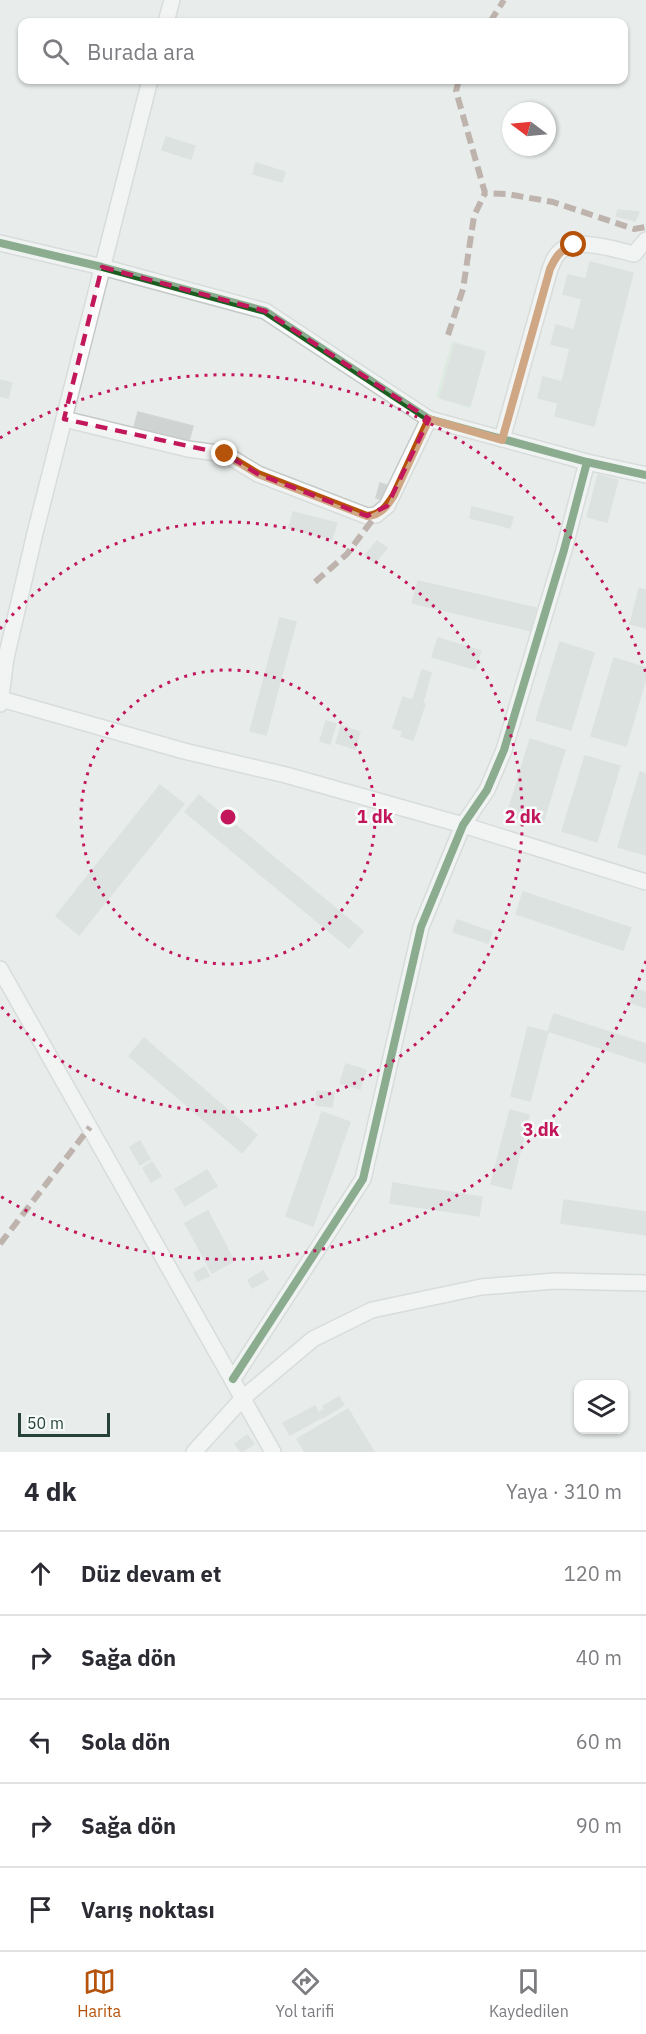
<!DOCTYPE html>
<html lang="tr">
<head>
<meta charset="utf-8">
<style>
  body { margin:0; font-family:"IBM Plex Sans",sans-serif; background:#f7f7f7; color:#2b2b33 }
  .controls { position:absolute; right:18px; bottom:18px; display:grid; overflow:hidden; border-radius:12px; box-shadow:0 2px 4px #0004 }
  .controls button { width:54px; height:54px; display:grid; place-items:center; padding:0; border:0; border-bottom:2px solid #e1e1e2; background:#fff; color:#2b2b33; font:30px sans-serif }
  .compass { position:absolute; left:502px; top:102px; width:54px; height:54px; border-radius:50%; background:#fff; box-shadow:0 2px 4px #0004; rotate:286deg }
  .scale { position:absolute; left:18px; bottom:15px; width:92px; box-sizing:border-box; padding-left:6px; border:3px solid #24423a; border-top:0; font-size:16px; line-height:21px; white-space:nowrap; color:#24423a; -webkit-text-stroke:4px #f7fbf9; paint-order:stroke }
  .stop { position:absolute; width:18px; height:18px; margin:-14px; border:4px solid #b45309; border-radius:50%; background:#fff }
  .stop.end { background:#b45309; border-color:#fff; box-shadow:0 2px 6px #0008 }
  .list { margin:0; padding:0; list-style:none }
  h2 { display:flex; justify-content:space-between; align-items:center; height:78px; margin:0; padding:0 24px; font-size:26px }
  h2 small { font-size:20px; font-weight:400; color:#7c7c81 }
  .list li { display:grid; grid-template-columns:39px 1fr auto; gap:18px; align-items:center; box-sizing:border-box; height:84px; padding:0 24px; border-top:2px solid #e1e1e2 }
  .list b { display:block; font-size:22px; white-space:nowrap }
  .list em { font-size:20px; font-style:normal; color:#7c7c81 }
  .icon { flex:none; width:33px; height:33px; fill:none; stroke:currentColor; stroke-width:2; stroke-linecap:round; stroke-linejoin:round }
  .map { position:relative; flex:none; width:646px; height:1452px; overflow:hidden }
  .search { position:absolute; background:#fff; box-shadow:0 2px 4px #0004; left:18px; right:18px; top:18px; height:66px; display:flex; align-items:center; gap:15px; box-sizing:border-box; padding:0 21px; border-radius:12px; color:#7c7c81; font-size:22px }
  .sheet { height:498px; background:#fff }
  nav { display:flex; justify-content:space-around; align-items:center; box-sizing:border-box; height:84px; border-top:2px solid #e1e1e2; background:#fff; font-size:16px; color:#7c7c81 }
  nav a { display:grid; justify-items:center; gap:3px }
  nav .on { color:#b45309 }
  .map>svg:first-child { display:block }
  .green { fill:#d1e6d8 }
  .building { fill:#cfd4d2; stroke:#d1d6d4; stroke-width:1.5 }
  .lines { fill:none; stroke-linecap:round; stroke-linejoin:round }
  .street-casing { stroke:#c5cac8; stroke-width:18 }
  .street { stroke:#fcfcfc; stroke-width:15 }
  .quiet { stroke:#8d6e63; stroke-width:6; stroke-dasharray:12 6; stroke-linecap:butt }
  .cycleway-casing { stroke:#f7fbf9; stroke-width:11 }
  .cycleway { stroke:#1b5e20; stroke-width:8 }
  .route { stroke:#b45309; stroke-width:8 }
  .marked { fill:none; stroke:#c2185b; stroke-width:4.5; stroke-dasharray:12 8; stroke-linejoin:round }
  .ring { fill:none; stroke:#c2185b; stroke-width:3; stroke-dasharray:3 6 }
  .centre { fill:#c2185b; stroke:#f7fbf9; stroke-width:3 }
  .ring-label { font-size:18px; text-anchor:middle; font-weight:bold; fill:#c2185b; stroke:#f7fbf9; stroke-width:5; stroke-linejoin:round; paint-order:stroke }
</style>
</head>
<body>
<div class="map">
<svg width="646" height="1452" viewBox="0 0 646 1452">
  <rect width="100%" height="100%" fill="#e8edeb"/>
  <!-- green -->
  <polygon class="green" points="452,341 486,351 470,409 436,397"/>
  <!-- building -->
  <g class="building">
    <polygon points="166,137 195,146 191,159 162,150"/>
    <polygon points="256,163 285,172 282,182 253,174"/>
    <polygon points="618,210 639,212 635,221 616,216"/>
    <polygon points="590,262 633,273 594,426 555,416 558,403 538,398 543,377 562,382 570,349 551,344 556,325 574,330 582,299 563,294 568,275 586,279"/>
    <polygon points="455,344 485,352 470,406 440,398"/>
    <polygon points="0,380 12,383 8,398 0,396"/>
    <polygon points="138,412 193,426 189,441 134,427"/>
    <polygon points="598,475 618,480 607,522 587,517"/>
    <polygon points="380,483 390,486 386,501 376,498"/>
    <polygon points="472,507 513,517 510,528 470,518"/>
    <polygon points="293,512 337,523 332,539 289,528"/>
    <polygon points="377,541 387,548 375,563 365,555"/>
    <polygon points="418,581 536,608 531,631 412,603"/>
    <polygon points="639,589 646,590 646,628 630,624"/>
    <polygon points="280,618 296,622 266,735 250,731"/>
    <polygon points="438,638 481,651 475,669 432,657"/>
    <polygon points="560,642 594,653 571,730 536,720"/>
    <polygon points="614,658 646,668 646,678 626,746 591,736"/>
    <polygon points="422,670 431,673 423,702 413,699"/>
    <polygon points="403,697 425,704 413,740 401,736 403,731 393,728"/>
    <polygon points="326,721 336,724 330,744 320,741"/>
    <polygon points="341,726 360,732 355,749 336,743"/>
    <polygon points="530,739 565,750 542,826 507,815"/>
    <polygon points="585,756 620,766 597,842 562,831"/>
    <polygon points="640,772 646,774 646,855 618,847"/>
    <polygon points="160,785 184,804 79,935 56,916"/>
    <polygon points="199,795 363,931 349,948 185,812"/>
    <polygon points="523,892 631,928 623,950 516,914"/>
    <polygon points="457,920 492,932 488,943 453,932"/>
    <polygon points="634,989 646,992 646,1008 630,1002"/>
    <polygon points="554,1014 646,1044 646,1063 548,1031"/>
    <polygon points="528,1027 548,1032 530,1101 511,1096"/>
    <polygon points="144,1038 257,1135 242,1153 129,1056"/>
    <polygon points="346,1064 366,1070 360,1089 340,1083"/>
    <polygon points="317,1091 334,1093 332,1107 316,1105"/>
    <polygon points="510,1110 529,1115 511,1189 491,1184"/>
    <polygon points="322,1112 350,1122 313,1226 286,1216"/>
    <polygon points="140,1141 150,1159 140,1165 130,1147"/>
    <polygon points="152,1162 161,1176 151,1182 143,1168"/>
    <polygon points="207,1170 217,1186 185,1206 175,1189"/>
    <polygon points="393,1183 482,1197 479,1216 390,1203"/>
    <polygon points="564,1200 646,1212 646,1235 561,1223"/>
    <polygon points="208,1211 234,1261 212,1273 185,1223"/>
    <polygon points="205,1267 209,1276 198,1281 194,1273"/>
    <polygon points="263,1271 268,1279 252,1288 248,1280"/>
    <polygon points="339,1397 344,1405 323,1418 320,1412 325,1409 323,1406"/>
    <polygon points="315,1406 321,1418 290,1435 283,1423"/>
    <polygon points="348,1409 374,1452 305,1452 297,1439"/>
    <polygon points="247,1435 254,1444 241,1452 235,1444"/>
  </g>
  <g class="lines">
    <defs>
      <g id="street">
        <polyline points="166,22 172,0"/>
        <polyline points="0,243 102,267 265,311 429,419 587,462 646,475"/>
        <polyline points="64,419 188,449 225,454 258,474 367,516 376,515 387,506 429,419"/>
        <path d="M502 439 550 269C552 265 553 260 556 256 571 234 613 249 634 254L646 240"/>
        <polyline points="1,699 184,751 286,775 463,825 646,882"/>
        <polyline points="0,704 6,658 35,533 150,80"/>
        <polyline points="0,969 273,1452"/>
        <polyline points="233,1379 363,1179 421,927 463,825 487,790 504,750 564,550 587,462"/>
        <polyline points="194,1452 243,1398 313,1339 372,1310 481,1287 555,1281 646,1283"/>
      </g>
    </defs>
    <!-- street casing -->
    <use href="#street" class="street-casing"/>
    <!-- street -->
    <use href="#street" class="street"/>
    <!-- quiet -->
    <g class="quiet">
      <polyline points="490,22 504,0"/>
      <polyline points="459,80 456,91 485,193 507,194 553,202 634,229 646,227"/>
      <polyline points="448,335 463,289 474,216 485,193"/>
      <polyline points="315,582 347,554 376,515"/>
      <polyline points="0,1244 90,1127"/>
    </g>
    <defs>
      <g id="cycleway">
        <polyline points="0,243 102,267 265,311 429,419 587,462 646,475"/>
        <polyline points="233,1379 363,1179 421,927 463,825 487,790 504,750 564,550 587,462"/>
      </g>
    </defs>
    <!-- cycleway casing -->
    <use href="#cycleway" class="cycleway-casing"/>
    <!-- cycleway -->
    <use href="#cycleway" class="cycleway"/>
  </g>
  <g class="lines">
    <!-- route -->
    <path class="route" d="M225 454 258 474 367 516C381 515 387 506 394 495L429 419 502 440 550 269C556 256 560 250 574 245"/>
  </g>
  <!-- marked area -->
  <path d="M0 0H646V1452H0ZM102 267 265 311 429 419 387 506 367 516 258 474 225 454 64 419Z" fill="#e8edeb" fill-opacity=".55" fill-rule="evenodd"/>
  <path class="marked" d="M102 267 265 311 429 419 387 506 367 516 258 474 225 454 64 419Z"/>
  <!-- distance rings -->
  <g class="ring">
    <circle cx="228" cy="817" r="147"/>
    <path d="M0 629A295 295 0 1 1 0 1005"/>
    <path d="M646 961A442 442 0 0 1 0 1196M0 438A442 442 0 0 1 646 673"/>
  </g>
  <circle cx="228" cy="817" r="9" class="centre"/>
  <g class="ring-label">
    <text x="375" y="823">1 dk</text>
    <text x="523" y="823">2 dk</text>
    <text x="541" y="1136">3 dk</text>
  </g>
</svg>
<div class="controls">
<button><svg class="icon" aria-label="layers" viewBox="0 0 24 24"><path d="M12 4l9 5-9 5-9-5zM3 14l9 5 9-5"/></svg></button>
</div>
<svg class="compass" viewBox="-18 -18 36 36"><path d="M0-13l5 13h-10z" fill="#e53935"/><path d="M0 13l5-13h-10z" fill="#7c7c81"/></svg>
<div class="scale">50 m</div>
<div class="stop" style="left:574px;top:245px"></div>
<div class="stop end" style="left:225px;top:454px"></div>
<div class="search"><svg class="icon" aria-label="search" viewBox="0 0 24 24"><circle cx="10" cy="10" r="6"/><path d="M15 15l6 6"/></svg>Burada ara</div>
</div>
<section class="sheet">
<h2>4 dk<small>Yaya · 310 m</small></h2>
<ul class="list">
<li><svg class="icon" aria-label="ahead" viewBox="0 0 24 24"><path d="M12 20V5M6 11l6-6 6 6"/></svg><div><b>Düz devam et</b></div><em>120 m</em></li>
<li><svg class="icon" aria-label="right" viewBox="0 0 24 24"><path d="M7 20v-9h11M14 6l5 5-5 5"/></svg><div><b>Sağa dön</b></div><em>40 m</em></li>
<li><svg class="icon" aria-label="left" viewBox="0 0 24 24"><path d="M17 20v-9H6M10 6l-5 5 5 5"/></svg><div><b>Sola dön</b></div><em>60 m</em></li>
<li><svg class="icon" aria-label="right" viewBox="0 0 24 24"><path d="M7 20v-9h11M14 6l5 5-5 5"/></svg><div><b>Sağa dön</b></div><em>90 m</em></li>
<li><svg class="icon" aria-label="arrive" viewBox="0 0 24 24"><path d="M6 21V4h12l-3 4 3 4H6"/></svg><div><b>Varış noktası</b></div></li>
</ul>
</section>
<nav>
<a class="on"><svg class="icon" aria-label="map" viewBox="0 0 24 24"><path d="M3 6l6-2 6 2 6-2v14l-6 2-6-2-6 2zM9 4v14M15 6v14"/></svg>Harita</a>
<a><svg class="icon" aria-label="directions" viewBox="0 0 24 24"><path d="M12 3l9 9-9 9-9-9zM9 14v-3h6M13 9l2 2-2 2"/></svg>Yol tarifi</a>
<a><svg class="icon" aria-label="saved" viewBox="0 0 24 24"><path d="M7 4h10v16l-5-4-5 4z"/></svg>Kaydedilen</a>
</nav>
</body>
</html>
